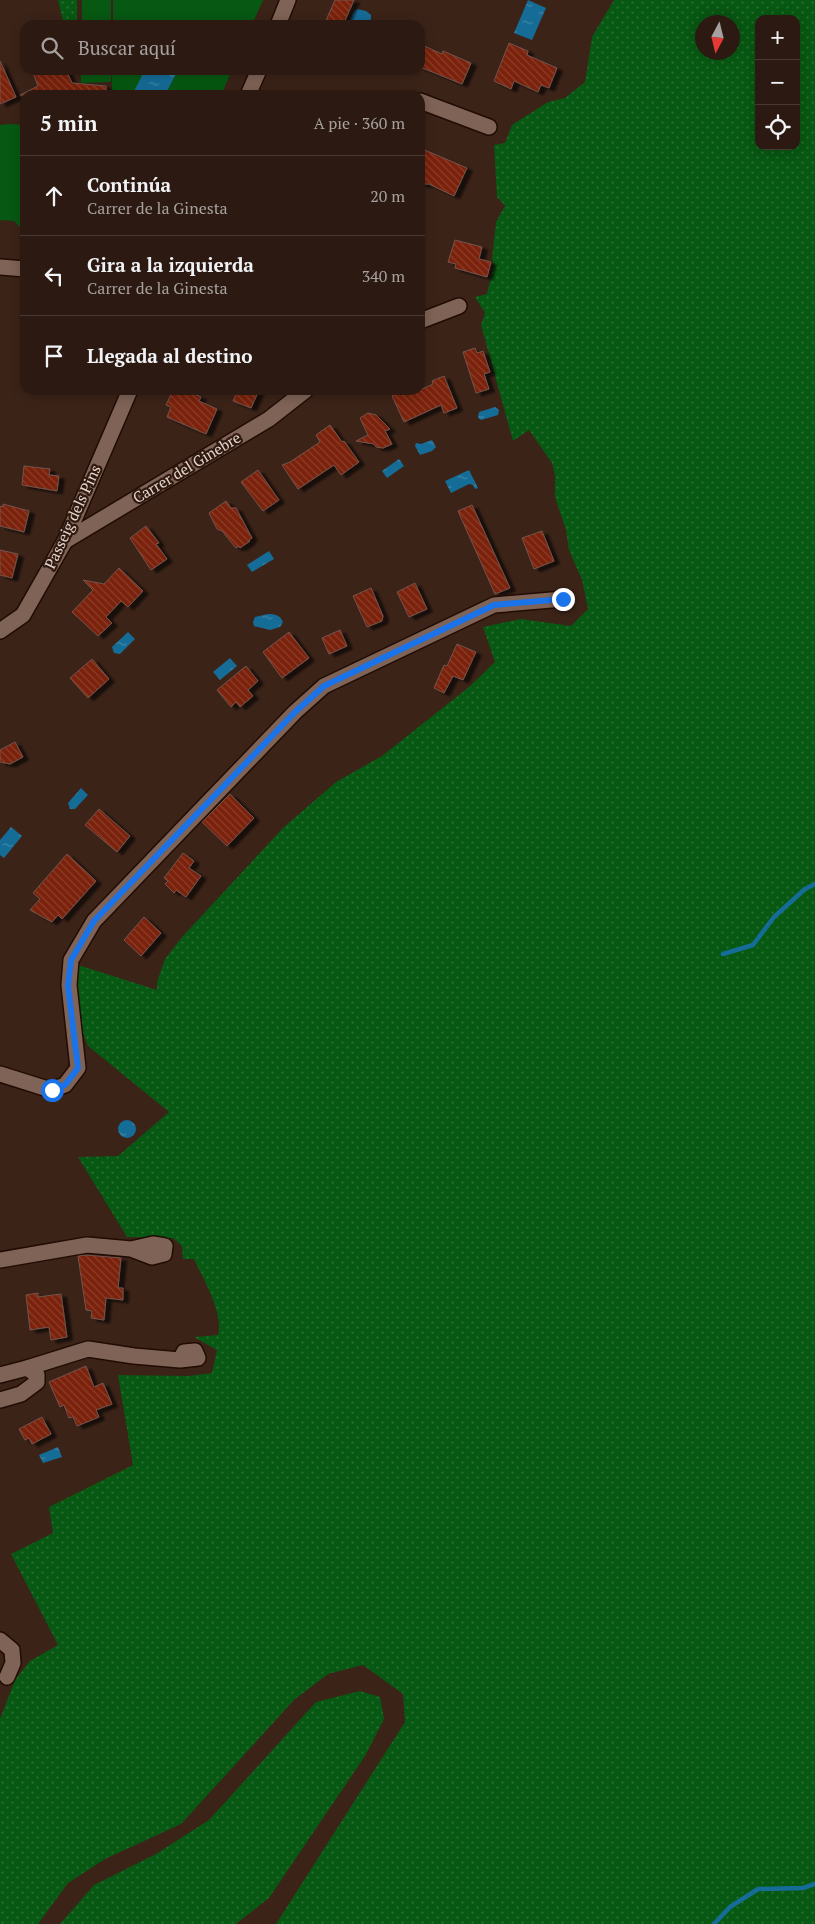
<!DOCTYPE html>
<html lang="es">
<head>
<meta charset="utf-8">
<style>
  body { margin:0; font-family:"PT Serif",serif; background:#382720; color:#f1f3f6 }
  .controls { position:absolute; right:15px; top:15px; display:grid; overflow:hidden; border-radius:10px; box-shadow:0 2px 12px #0003 }
  .controls button { width:45px; height:45px; display:grid; place-items:center; padding:0; border:0; border-bottom:1px solid #483832; background:#2c1a12; color:#f1f3f6; font:25px sans-serif }
  .compass { position:absolute; left:695px; top:15px; width:45px; height:45px; border-radius:50%; background:#2c1a12; box-shadow:0 2px 12px #0003; rotate:187deg }
  .stop { position:absolute; width:15px; height:15px; margin:-11px; border:4px solid #1a73e8; border-radius:50%; background:#fff }
  .stop.end { background:#1a73e8; border-color:#fff; box-shadow:0 1px 5px #0008 }
  .list { margin:0; padding:0; list-style:none }
  h2 { display:flex; justify-content:space-between; align-items:center; height:65px; margin:0; padding:0 20px; font-size:21px }
  h2 small { font-size:16px; font-weight:400; color:#a6a19f }
  .list li { display:grid; grid-template-columns:32px 1fr auto; gap:15px; align-items:center; box-sizing:border-box; height:80px; padding:0 20px; border-top:1px solid #483832 }
  .list b { display:block; font-size:19px; white-space:nowrap }
  .list p { margin:0; font-size:16px; white-space:nowrap; color:#a6a19f }
  .list em { font-size:16px; font-style:normal; color:#a6a19f }
  .icon { flex:none; width:28px; height:28px; fill:none; stroke:currentColor; stroke-width:2; stroke-linecap:round; stroke-linejoin:round }
  .map { position:relative; flex:none; width:815px; height:1924px; overflow:hidden }
  .search { position:absolute; background:#2c1a12; box-shadow:0 2px 12px #0003; left:20px; top:20px; width:405px; height:55px; display:flex; align-items:center; gap:12px; box-sizing:border-box; padding:0 18px; border-radius:15px; color:#a6a19f; font-size:19px }
  .panel { position:absolute; background:#2c1a12; box-shadow:0 2px 12px #0003; left:20px; top:90px; width:405px; height:305px; border-radius:15px }
  .map>svg:first-child { display:block }
  .green { fill:url(#green-dots); fill-rule:evenodd }
  .pitch { fill:#075812 }
  .water { fill:url(#water-ripples) }
  .lines { fill:none; stroke-linecap:round; stroke-linejoin:round }
  .stream { stroke:#156c97; stroke-width:4.5 }
  .building { fill:url(#building-back-hatch); stroke:#72544d; filter:url(#shadow) }
  .minor-casing { stroke:#210c03; stroke-width:18 }
  .minor { stroke:#7f6356; stroke-width:15 }
  .route { stroke:#1a73e8; stroke-width:6 }
  .labels { text-anchor:middle; stroke-width:4.5; stroke-linejoin:round; paint-order:stroke }
  .street-label { font-size:15px; fill:#e6d6cf; stroke:#301a0f }
</style>
</head>
<body>
<div class="map">
<svg width="815" height="1924" viewBox="0 0 815 1924">
  <defs>
    <pattern id="green-dots" width="8" height="8" patternUnits="userSpaceOnUse" patternTransform="scale(1.25)"><rect width="8" height="8" fill="#075812"/><path d="M2 2h.1M6 6h.1" fill="none" stroke="#2b6f33" stroke-width="1.8" stroke-linecap="round"/></pattern>
    <pattern id="water-ripples" width="26" height="14" patternUnits="userSpaceOnUse" patternTransform="scale(1.25)"><rect width="26" height="14" fill="#156c97"/><path d="M2 4q2-2 4 0t4 0M15 11q2-2 4 0t4 0" fill="none" stroke="#4287a9"/></pattern>
    <pattern id="building-back-hatch" width="6" height="6" patternUnits="userSpaceOnUse" patternTransform="scale(1.25)"><rect width="6" height="6" fill="#7a2009"/><path d="M-1 5l2 2M0 0l6 6M5-1l2 2" fill="none" stroke="#8d402c"/></pattern>
    <filter id="shadow"><feDropShadow dx="5.5" dy="3" stdDeviation="1" flood-color="#0009"/></filter>
  </defs>
  <rect width="100%" height="100%" fill="#3b2318"/>
  <!-- green -->
  <g class="green">
    <polygon points="58,0 77,0 77,25 64,25"/>
    <path d="M614 0H815V1924H276L405 1722 403 1694 363 1665 328 1674 294 1700 181 1824 105 1859 68 1883 38 1924H0V1719L15 1680 30 1661 58 1645 11 1554 53 1533 49 1507 133 1465 118 1375 188 1376 212 1373 217 1350 194 1337 218 1335C224 1313 203 1279 194 1259H183L182 1246 173 1238 127 1237 78 1157 118 1156 169 1112 88 1046 81 1028 75 991 78 965 157 990V982L165 959 182 937 283 828 336 782 382 756 469 687 495 662 483 627 521 619 571 626 588 609 582 580 569 550 566 530 555 497V475L552 463 529 430 513 441 481 325 485 313 475 297 487 294 494 264 492 259 496 222 505 206 497 197 494 145 505 143 512 125 548 102 565 98 585 82 592 37ZM759 19H796V146H759ZM702 22H732V52H702Z"/>
    <polygon points="360,1691 380,1697 384,1719 365,1756 269,1898 236,1924 60,1924 94,1885 156,1854 209,1820 316,1702"/>
  </g>
  <!-- pitch -->
  <g class="pitch">
    <rect x="82" y="0" width="29" height="22"/>
    <polygon points="113,0 263,0 252,25 113,25"/>
    <polygon points="81,70 111,70 111,82 81,83"/>
    <polygon points="112,70 232,70 221,95 112,95"/>
    <polygon points="9,124 25,125 25,232 14,221 0,220 0,125"/>
  </g>
  <!-- water -->
  <g class="water">
    <polygon points="528,0 546,8 532,40 514,33"/>
    <polygon points="357,9 366,11 371,15 371,19 368,23 362,23 360,25 348,25 354,11"/>
    <polygon points="145,70 178,70 165,95 132,95"/>
    <polygon points="495,407 499,410 498,415 481,420 478,418 479,412"/>
    <polygon points="432,440 436,447 432,451 420,455 415,446 416,443 421,444"/>
    <polygon points="399,459 404,466 387,478 382,471"/>
    <polygon points="469,470 478,488 475,489 473,485 469,484 451,493 445,481"/>
    <polygon points="269,551 274,559 252,572 247,565"/>
    <path d="M268 614C275 614 280 615 283 622L280 627 270 630 254 626 253 622 255 617Z"/>
    <polygon points="128,632 135,639 120,654 114,653 112,647"/>
    <polygon points="230,658 237,666 220,680 213,672"/>
    <polygon points="81,788 88,795 75,809 70,809 68,803"/>
    <polygon points="11,827 22,836 4,858 0,855 0,840"/>
    <circle cx="127" cy="1129" r="9"/>
    <polygon points="58,1447 62,1457 43,1463 39,1455"/>
  </g>
  <g class="lines">
    <!-- stream -->
    <g class="stream">
      <polyline points="723,954 753,945 774,917 805,889 815,884"/>
      <polyline points="714,1924 730,1907 758,1889 803,1888 815,1884"/>
    </g>
  </g>
  <!-- building -->
  <g class="building">
    <polygon points="335,0 354,0 343,25 324,25"/>
    <polygon points="509,43 528,51 527,55 557,68 549,88 541,85 538,92 514,81 511,89 494,81"/>
    <polygon points="420,44 442,54 443,51 471,63 462,84 420,67"/>
    <polygon points="0,61 16,97 0,104"/>
    <polygon points="32,70 66,70 72,83 106,86 106,95 20,95 38,86"/>
    <polygon points="420,148 467,168 454,196 429,184 420,184"/>
    <polygon points="455,240 482,247 479,259 491,262 487,277 455,268 456,264 448,262"/>
    <polygon points="475,348 477,353 483,351 490,372 484,374 489,389 476,393 463,352"/>
    <polygon points="444,376 457,408 444,413 441,405 404,422 392,396 405,390 420,390 433,384 432,381"/>
    <polygon points="173,390 185,390 201,397 199,401 217,409 206,434 167,417 171,407 166,405"/>
    <polygon points="238,390 259,390 251,408 233,401"/>
    <polygon points="368,413 376,415 390,429 385,431 392,444 383,448 376,447 374,444 356,441 368,435 360,418"/>
    <polygon points="330,425 342,442 344,441 359,462 341,475 334,465 298,489 282,465 290,462 320,442 316,435"/>
    <polygon points="24,466 50,469 49,475 59,476 57,491 22,485"/>
    <polygon points="258,470 279,500 263,511 241,482"/>
    <polygon points="226,501 231,508 236,508 252,538 249,540 250,541 240,548 239,546 236,548 222,531 217,529 209,513"/>
    <polygon points="3,504 29,511 24,532 0,526 0,506 3,507"/>
    <polygon points="472,505 510,588 495,594 458,511"/>
    <polygon points="146,526 159,543 156,544 167,559 151,570 130,538"/>
    <polygon points="542,531 554,561 534,569 522,538"/>
    <polygon points="0,550 18,554 12,578 0,575"/>
    <polygon points="119,568 143,591 128,607 121,601 106,617 112,623 98,636 72,612 93,590 83,580 104,584"/>
    <polygon points="415,583 427,609 409,617 397,592"/>
    <polygon points="371,588 383,616 382,621 367,627 353,596"/>
    <polygon points="340,630 347,646 329,654 322,638"/>
    <polygon points="289,632 309,658 282,678 263,652"/>
    <polygon points="457,644 476,652 463,680 453,676 444,693 434,688 444,665 447,666"/>
    <polygon points="92,659 109,679 88,698 70,678"/>
    <polygon points="246,666 258,681 248,690 253,696 240,707 236,702 231,707 217,690"/>
    <polygon points="15,742 23,757 10,764 0,762 0,750"/>
    <polygon points="230,794 254,818 227,846 202,822"/>
    <polygon points="99,809 130,836 117,852 85,825"/>
    <polygon points="183,853 194,861 189,868 201,876 186,897 176,890 174,893 165,884 168,881 164,878"/>
    <polygon points="67,854 96,881 62,919 58,915 52,922 30,910 40,899 33,893"/>
    <polygon points="144,917 161,933 141,956 124,940"/>
    <polygon points="85,1255 121,1258 118,1288 123,1288 123,1300 106,1298 104,1320 91,1318 92,1311 86,1310 78,1256"/>
    <polygon points="38,1293 38,1297 61,1294 67,1337 51,1340 49,1327 30,1330 26,1295"/>
    <polygon points="86,1366 94,1387 103,1383 112,1404 96,1410 99,1417 77,1426 73,1417 69,1418 64,1405 60,1407 49,1382"/>
    <polygon points="42,1417 51,1434 32,1444 29,1438 25,1440 19,1429"/>
  </g>
  <g class="lines">
    <defs>
      <g id="minor">
        <polyline points="278,25 288,0"/>
        <polyline points="248,95 259,70"/>
        <polyline points="420,101 489,127"/>
        <polyline points="0,267 25,269"/>
        <polyline points="420,321 459,306"/>
        <polyline points="65,541 269,419 306,390"/>
        <polyline points="0,631 23,615 65,541 130,390"/>
        <polyline points="0,1074 51,1090 65,1085 78,1068 69,985 71,960 94,921 295,712 324,686 494,605 563,599"/>
        <polyline points="0,1260 87,1245 131,1249 152,1257 164,1254 165,1246 153,1244 131,1249"/>
        <polyline points="27,1368 88,1349 134,1356 180,1360 198,1358 195,1351 184,1352 180,1360"/>
        <polyline points="0,1375 27,1368 37,1375 37,1382 21,1394 0,1400"/>
        <polyline points="0,1640 12,1650 13,1663 7,1677"/>
      </g>
    </defs>
    <!-- minor casing -->
    <use href="#minor" class="minor-casing"/>
    <!-- minor -->
    <use href="#minor" class="minor"/>
  </g>
  <g class="lines">
    <!-- route -->
    <polyline class="route" points="52,1090 65,1085 78,1068 68,986 71,960 94,921 295,712 324,686 494,605 563,599"/>
  </g>
  <g class="labels">
    <!-- street labels -->
    <g class="street-label">
      <text transform="translate(187 468) rotate(-31)" y="5">Carrer del Ginebre</text>
      <text transform="translate(73 517) rotate(-65)" y="5">Passeig dels Pins</text>
    </g>
  </g>
</svg>
<div class="controls">
<button>+</button>
<button>−</button>
<button><svg class="icon" aria-label="locate" viewBox="0 0 24 24"><circle cx="12" cy="12" r="6"/><path d="M12 2v4M12 18v4M2 12h4M18 12h4"/></svg></button>
</div>
<svg class="compass" viewBox="-18 -18 36 36"><path d="M0-13l5 13h-10z" fill="#e53935"/><path d="M0 13l5-13h-10z" fill="#a6a19f"/></svg>
<div class="stop" style="left:52px;top:1090px"></div>
<div class="stop end" style="left:563px;top:599px"></div>
<div class="search"><svg class="icon" aria-label="search" viewBox="0 0 24 24"><circle cx="10" cy="10" r="6"/><path d="M15 15l6 6"/></svg>Buscar aquí</div>
<section class="panel">
<h2>5 min<small>A pie · 360 m</small></h2>
<ul class="list">
<li><svg class="icon" aria-label="ahead" viewBox="0 0 24 24"><path d="M12 20V5M6 11l6-6 6 6"/></svg><div><b>Continúa</b><p>Carrer de la Ginesta</p></div><em>20 m</em></li>
<li><svg class="icon" aria-label="left" viewBox="0 0 24 24"><path d="M17 20v-9H6M10 6l-5 5 5 5"/></svg><div><b>Gira a la izquierda</b><p>Carrer de la Ginesta</p></div><em>340 m</em></li>
<li><svg class="icon" aria-label="arrive" viewBox="0 0 24 24"><path d="M6 21V4h12l-3 4 3 4H6"/></svg><div><b>Llegada al destino</b></div></li>
</ul>
</section>
</div>
</body>
</html>
